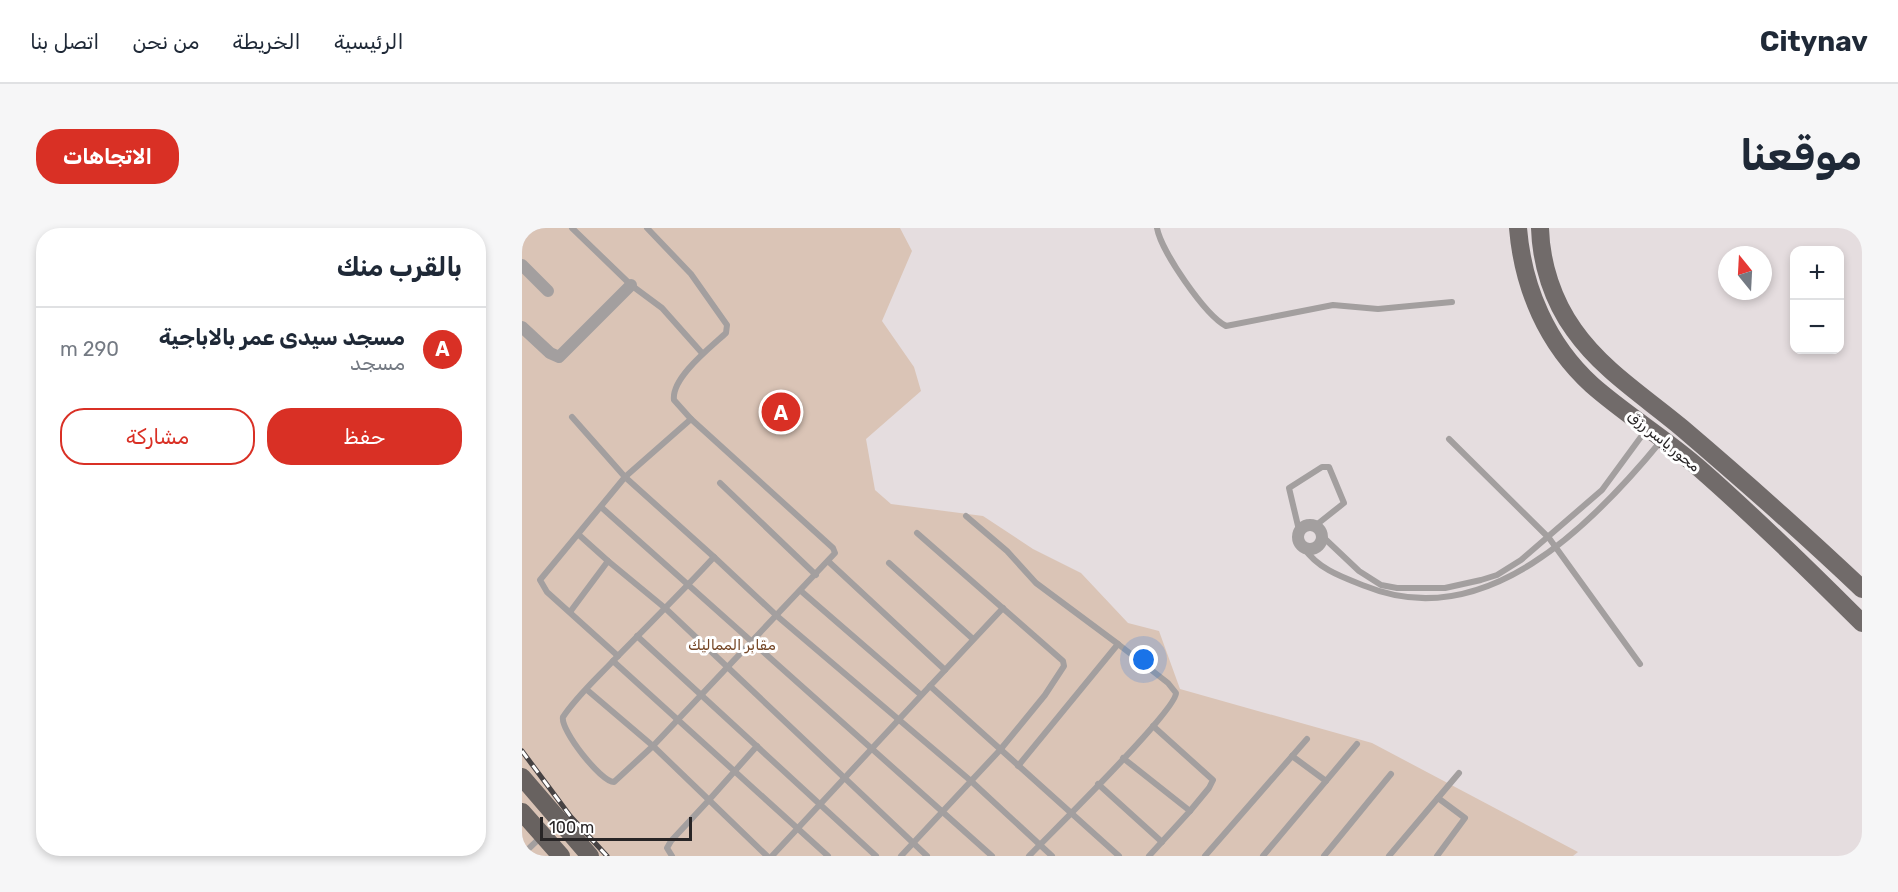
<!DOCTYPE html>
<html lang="ar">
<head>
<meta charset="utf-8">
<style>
  body { margin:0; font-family:Rubik,"Noto Sans Arabic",sans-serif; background:#f6f6f7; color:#1f2937; direction:rtl }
  .controls { position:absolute; right:18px; top:18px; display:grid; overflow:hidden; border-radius:12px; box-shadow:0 3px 9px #0003 }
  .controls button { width:54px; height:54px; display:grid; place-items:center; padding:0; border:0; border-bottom:2px solid #e0e1e3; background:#fff; color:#1f2937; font:30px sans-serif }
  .compass { position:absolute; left:1196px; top:18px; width:54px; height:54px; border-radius:50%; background:#fff; box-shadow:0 3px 9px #0003; rotate:342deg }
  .scale { position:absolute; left:18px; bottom:15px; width:152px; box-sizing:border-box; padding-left:6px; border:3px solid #282526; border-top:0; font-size:16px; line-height:21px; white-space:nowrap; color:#282526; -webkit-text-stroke:4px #fff; paint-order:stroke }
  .you { position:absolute; left:622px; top:432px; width:21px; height:21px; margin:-15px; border:4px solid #fff; border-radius:50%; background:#1a73e8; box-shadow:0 0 0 9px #1a73e833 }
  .badge { display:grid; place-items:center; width:39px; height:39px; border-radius:50%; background:#d93025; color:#fff; font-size:20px; font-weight:700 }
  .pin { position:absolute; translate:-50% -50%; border:3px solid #fff; box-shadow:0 2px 6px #0006 }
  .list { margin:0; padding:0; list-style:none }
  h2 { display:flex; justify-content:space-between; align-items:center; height:78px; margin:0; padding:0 24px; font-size:26px }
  h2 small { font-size:20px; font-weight:400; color:#747a83 }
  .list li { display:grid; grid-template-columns:39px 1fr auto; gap:18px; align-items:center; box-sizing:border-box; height:84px; padding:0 24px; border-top:2px solid #e0e1e3 }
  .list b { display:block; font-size:22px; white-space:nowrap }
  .list p { margin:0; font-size:20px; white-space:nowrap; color:#747a83 }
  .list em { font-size:20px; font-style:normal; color:#747a83 }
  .actions { display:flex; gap:12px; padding:18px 24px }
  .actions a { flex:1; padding:14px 0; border:2px solid #d93025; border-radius:24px; text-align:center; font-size:21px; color:#d93025 }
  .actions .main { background:#d93025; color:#fff }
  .map { position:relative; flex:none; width:1340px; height:628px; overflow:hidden; direction:ltr; border-radius:24px }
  header { display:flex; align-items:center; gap:36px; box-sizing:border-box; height:84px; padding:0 30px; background:#fff; border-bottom:2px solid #e0e1e3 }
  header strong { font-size:28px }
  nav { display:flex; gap:33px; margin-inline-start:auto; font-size:21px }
  .intro { display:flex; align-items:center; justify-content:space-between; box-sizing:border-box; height:144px; padding:0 36px }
  h1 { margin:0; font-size:42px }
  .button { padding:15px 27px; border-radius:24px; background:#d93025; color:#fff; font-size:21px; font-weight:700 }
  main { display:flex; gap:36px; padding:0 36px }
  aside { flex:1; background:#fff; border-radius:24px; box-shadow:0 3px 9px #0003 }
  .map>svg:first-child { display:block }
  .green { fill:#dac4b6 }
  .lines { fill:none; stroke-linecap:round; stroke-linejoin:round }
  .service { stroke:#a39f9f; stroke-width:6 }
  .minor { stroke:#a39f9f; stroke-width:12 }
  .primary { stroke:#716b6a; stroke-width:18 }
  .trunk { stroke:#686260; stroke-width:18 }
  .rail-casing { stroke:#474344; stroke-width:5 }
  .rail { stroke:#fff; stroke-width:3; stroke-dasharray:9; stroke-linecap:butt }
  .labels { text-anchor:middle; stroke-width:6; stroke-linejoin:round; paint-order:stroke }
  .street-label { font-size:15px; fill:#282526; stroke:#fff }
  .park-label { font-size:15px; fill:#754727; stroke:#fff }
</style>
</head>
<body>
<header>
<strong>Citynav</strong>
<nav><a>الرئيسية</a><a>الخريطة</a><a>من نحن</a><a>اتصل بنا</a></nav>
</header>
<div class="intro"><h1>موقعنا</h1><a class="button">الاتجاهات</a></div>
<main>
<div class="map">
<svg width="1340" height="628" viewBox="0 0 1340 628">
  <rect width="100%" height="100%" fill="#e5dddf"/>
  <!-- green -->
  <polygon class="green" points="0,0 378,0 390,23 360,93 392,139 399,163 344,211 353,262 369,276 461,288 511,321 559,345 606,395 637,403 658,461 850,515 1056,624 1051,628 0,628"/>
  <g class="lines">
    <!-- service -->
    <g class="service">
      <polyline points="50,0 109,57 140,80 180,125"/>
      <path d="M125 0 169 46 205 97 204 105C189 119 149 150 152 172L169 191 311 320 313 325 131 518 187 572 149 613 145 620 150 628"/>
      <path d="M635 0C639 23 683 87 704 98L811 77 856 81 930 74"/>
      <polyline points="50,189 103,249 192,329"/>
      <polyline points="927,211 1027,310 1118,436"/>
      <polyline points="198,255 294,347"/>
      <polyline points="79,279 470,628"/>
      <polyline points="444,288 485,323 514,355 596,416"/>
      <polyline points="777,302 767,260 800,239 807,239 822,275 793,298"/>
      <polyline points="57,307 86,333"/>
      <polyline points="800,308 837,343 859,357 875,360 923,360 959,352 975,347 999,332 1080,262 1124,202"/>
      <path d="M782 320C796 341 820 349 843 358 963 407 1070 297 1139 213"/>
      <polyline points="307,334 423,442 408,458"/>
      <polyline points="367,335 451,411"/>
      <polyline points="279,363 399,467"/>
      <polyline points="48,384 86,333 143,380 405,628"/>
      <polyline points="115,408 354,628"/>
      <polyline points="96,428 25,364 18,352 103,249 169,191"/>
      <polyline points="91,433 306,628"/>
      <polyline points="423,442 481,380"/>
      <path d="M64 461 131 518 92 554C79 554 38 502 41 489 55 468 74 451 91 433 125 398 159 365 192 329L255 388 449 553 530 628"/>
      <polyline points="631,498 691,552 687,560 668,583"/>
      <polyline points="235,518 187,572 245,628"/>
      <polyline points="770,528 804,553"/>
      <polyline points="601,530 668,583 627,628"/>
      <path d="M496 538 596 416 646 455 654 465C654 483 528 606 507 628"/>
      <polyline points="576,556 640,614"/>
      <polyline points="0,627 19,609"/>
      <polyline points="250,628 408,458 597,628"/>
      <polyline points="379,628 478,522 523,467 542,438 541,433 395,305"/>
      <polyline points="683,628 785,511"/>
      <polyline points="741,628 835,516"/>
      <polyline points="802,628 869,546"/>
      <polyline points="867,628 937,545"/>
      <polyline points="915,628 943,590 916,570"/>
    </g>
    <!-- minor -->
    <g class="minor">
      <polyline points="0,37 26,63"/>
      <polyline points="0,99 28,125 37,129 109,57"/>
      <circle cx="788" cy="309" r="12"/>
    </g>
    <!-- primary -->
    <g class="primary">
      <path d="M996 0C1001 60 1025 116 1070 157 1104 187 1144 211 1178 241 1234 290 1287 342 1340 395"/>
      <path d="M1018 0C1019 36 1031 73 1052 102 1080 142 1123 169 1160 200 1221 252 1282 306 1340 361"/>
    </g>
    <!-- trunk -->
    <g class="trunk">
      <polyline points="0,549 68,628"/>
      <polyline points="0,584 39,628"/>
    </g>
    <defs>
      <polyline id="rail" points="0,523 49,589 85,628"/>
    </defs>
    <!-- rail casing -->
    <use href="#rail" class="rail-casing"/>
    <!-- rail -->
    <use href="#rail" class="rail"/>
  </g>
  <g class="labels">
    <!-- street labels -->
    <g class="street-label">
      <text transform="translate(1142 213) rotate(39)" y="5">محور ياسر رزق</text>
    </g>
    <!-- park labels -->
    <g class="park-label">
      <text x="210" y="422">مقابر المماليك</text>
    </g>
  </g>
</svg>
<div class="controls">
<button>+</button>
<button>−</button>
</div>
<svg class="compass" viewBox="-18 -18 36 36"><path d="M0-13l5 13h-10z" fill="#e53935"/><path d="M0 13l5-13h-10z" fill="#747a83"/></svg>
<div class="scale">100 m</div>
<div class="you"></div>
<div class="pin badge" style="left:259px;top:184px">A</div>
</div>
<aside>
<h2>بالقرب منك<small></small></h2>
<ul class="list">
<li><span class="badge">A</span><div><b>مسجد سيدى عمر بالاباجية</b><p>مسجد</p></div><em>290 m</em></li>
</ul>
<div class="actions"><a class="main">حفظ</a><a>مشاركة</a></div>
</aside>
</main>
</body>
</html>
